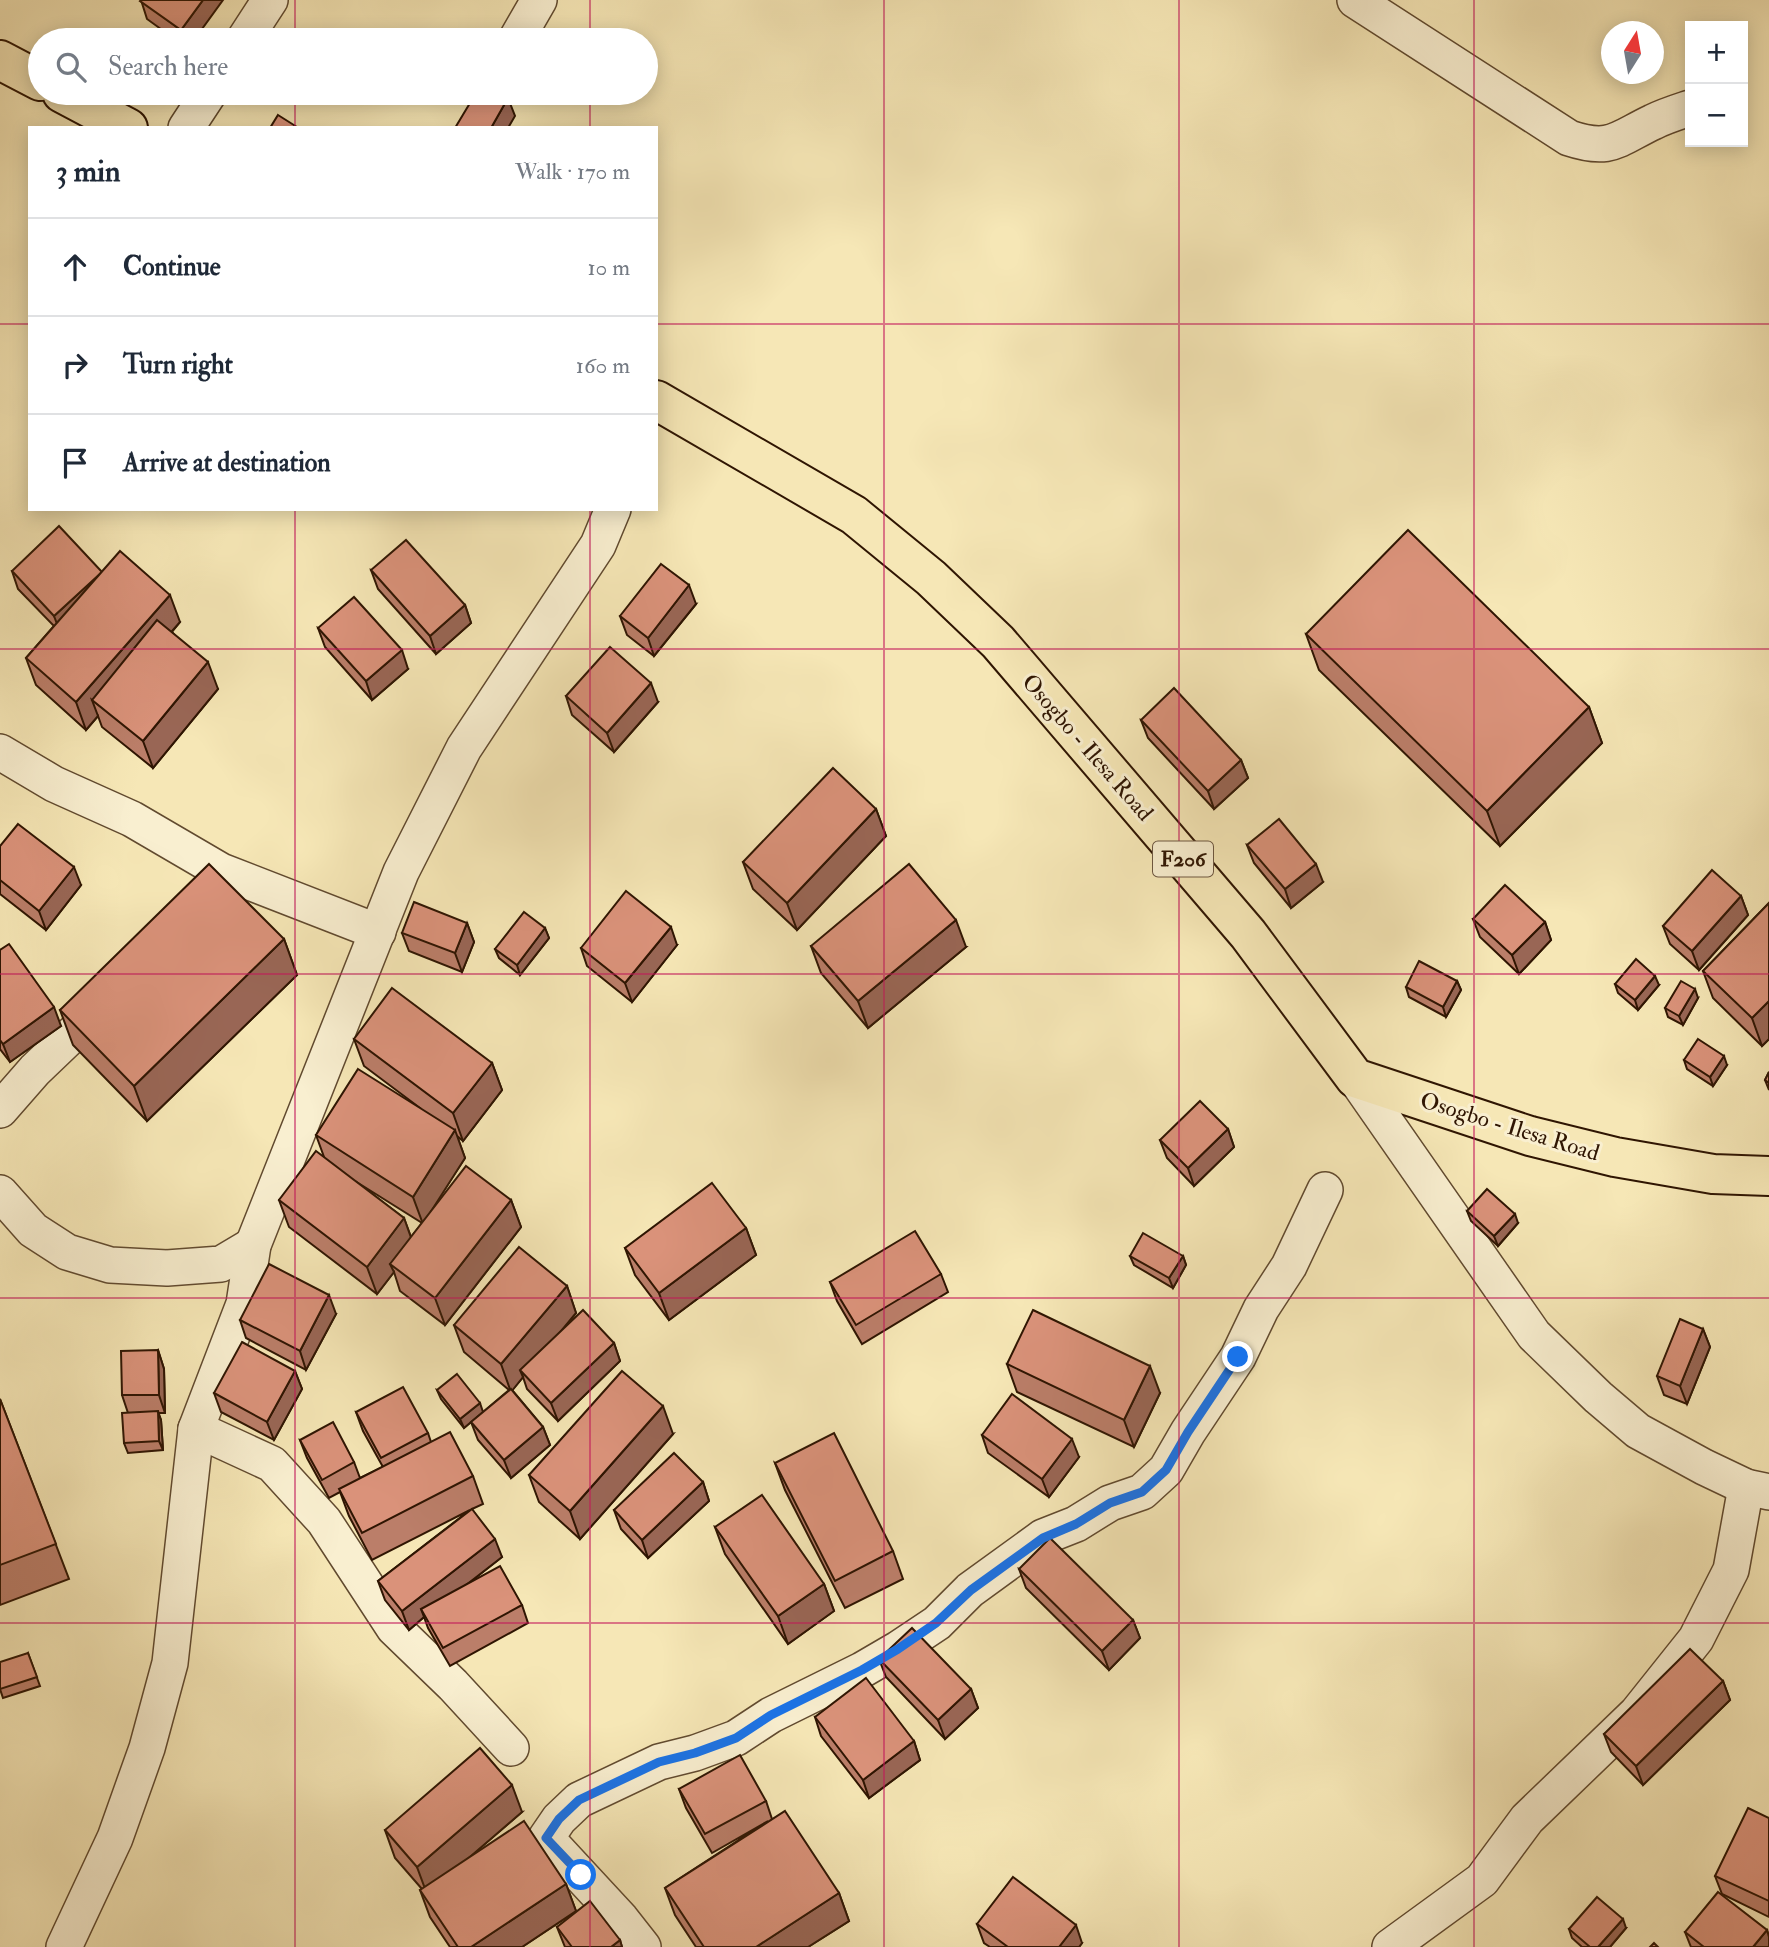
<!DOCTYPE html>
<html lang="en">
<head>
<meta charset="utf-8">
<style>
  body { margin:0; font-family:"IM FELL Double Pica",serif; background:#f2f2f3; color:#1f2937 }
  .controls { position:absolute; right:21px; top:21px; display:grid; overflow:hidden; border-radius:0px; box-shadow:0 4px 18px #0003 }
  .controls button { width:63px; height:63px; display:grid; place-items:center; padding:0; border:0; border-bottom:2px solid #e0e1e3; background:#fff; color:#1f2937; font:35px sans-serif }
  .compass { position:absolute; left:1601px; top:21px; width:63px; height:63px; border-radius:50%; background:#fff; box-shadow:0 4px 18px #0003; rotate:11deg }
  .stop { position:absolute; width:21px; height:21px; margin:-16px; border:5px solid #1a73e8; border-radius:50%; background:#fff }
  .stop.end { background:#1a73e8; border-color:#fff; box-shadow:0 2px 7px #0008 }
  .list { margin:0; padding:0; list-style:none }
  h2 { display:flex; justify-content:space-between; align-items:center; height:91px; margin:0; padding:0 28px; font-size:30px }
  h2 small { font-size:23px; font-weight:400; color:#747a83 }
  .list li { display:grid; grid-template-columns:46px 1fr auto; gap:21px; align-items:center; box-sizing:border-box; height:98px; padding:0 28px; border-top:2px solid #e0e1e3 }
  .list b { display:block; font-size:26px; white-space:nowrap }
  .list em { font-size:23px; font-style:normal; color:#747a83 }
  .icon { flex:none; width:38px; height:38px; fill:none; stroke:currentColor; stroke-width:2; stroke-linecap:round; stroke-linejoin:round }
  .map { position:relative; flex:none; width:1769px; height:1947px; overflow:hidden }
  .search { position:absolute; background:#fff; box-shadow:0 4px 18px #0003; left:28px; top:28px; width:630px; height:77px; display:flex; align-items:center; gap:18px; box-sizing:border-box; padding:0 24px; border-radius:38px; color:#747a83; font-size:26px }
  .panel { position:absolute; background:#fff; box-shadow:0 4px 18px #0003; left:28px; top:126px; width:630px; height:385px; border-radius:0px }
  .map>svg:first-child { display:block }
  .lines { fill:none; stroke-linecap:round; stroke-linejoin:round }
  .minor-casing { stroke:#614a2f; stroke-width:38 }
  .primary-casing { stroke:#2f1502; stroke-width:42 }
  .minor { stroke:#f9efd0; stroke-width:35 }
  .primary { stroke:#f6e7b6; stroke-width:38 }
  .wall { fill:#bb7e69; stroke:#2f1502; stroke-width:2; fill-rule:evenodd }
  .shaded-wall { fill:#965; stroke:#2f1502; stroke-width:2 }
  .building { fill:#da927a; stroke:#2f1502; stroke-width:2 }
  .route { stroke:#1a73e8; stroke-width:9 }
  .grid { fill:none; stroke:#c2185b; stroke-width:2; stroke-opacity:0.55 }
  .labels { text-anchor:middle; stroke-width:6; stroke-linejoin:round; paint-order:stroke }
  .shield { fill:#f9efd0; stroke:#6c5640; stroke-width:2 }
  .shield-label { font-size:21px; font-weight:bold; fill:#2f1502 }
  .street-label { font-size:23px; fill:#2f1502; stroke:#f9efd0 }
</style>
</head>
<body>
<div class="map">
<svg width="1769" height="1947" viewBox="0 0 1769 1947">
  <rect width="100%" height="100%" fill="#f6e7b6"/>
  <filter id="stains"><feTurbulence type="fractalNoise" baseFrequency=".00286" numOctaves="4"/><feColorMatrix values="0 0 0 0 .2 0 0 0 0 .09 0 0 0 0 .02 0 0 0 .5 -.17"/></filter>
  <radialGradient id="worn" r=".72"><stop offset=".6" stop-color="#630" stop-opacity="0"/><stop offset="1" stop-color="#630" stop-opacity=".3"/></radialGradient>
  <g class="lines">
    <defs>
      <g id="minor">
        <path d="M1355 0 1569 138C1611 152 1617 139 1653 122 1665 116 1678 112 1690 108"/>
        <polyline points="244,40 270,0"/>
        <polyline points="516,40 539,0"/>
        <polyline points="186,128 209,93"/>
        <polyline points="0,752 54,784 132,819 221,871 378,932"/>
        <polyline points="1355,1078 1534,1335 1598,1397 1638,1431 1704,1467 1746,1487 1769,1492"/>
        <polyline points="0,1110 35,1070 103,1005"/>
        <polyline points="0,1193 33,1230 67,1252 110,1265 167,1268 221,1264 253,1245"/>
        <polyline points="196,1429 272,1464 324,1521 394,1628 453,1685 511,1748"/>
        <polyline points="64,1947 115,1838 147,1748 170,1663 196,1429 244,1304 253,1245 401,872 464,748 598,545 613,509"/>
        <polyline points="643,1947 621,1919 546,1838 559,1819 579,1800 659,1762 695,1753 736,1738 771,1715 862,1670 898,1649 937,1623 970,1590 1043,1537 1076,1524 1110,1503 1142,1492 1166,1470 1188,1432 1238,1357 1261,1309 1289,1266 1325,1190"/>
        <polyline points="1390,1947 1482,1880 1527,1819 1637,1713 1696,1639 1731,1570 1746,1487"/>
      </g>
      <g id="primary">
        <polyline points="0,60 40,81"/>
        <polyline points="62,93 128,128"/>
        <polyline points="656,400 854,515 931,578 998,642 1248,934 1355,1078 1530,1136 1615,1157 1713,1174 1769,1176"/>
      </g>
    </defs>
    <!-- minor casing -->
    <use href="#minor" class="minor-casing"/>
    <!-- primary casing -->
    <use href="#primary" class="primary-casing"/>
    <!-- minor -->
    <use href="#minor" class="minor"/>
    <!-- primary -->
    <use href="#primary" class="primary"/>
  </g>
  <!-- wall -->
  <g class="wall">
    <polygon points="141,0 194,40 176,40 147,19"/>
    <polygon points="379,93 397,93 392,101"/>
    <polygon points="371,570 465,605 471,623 436,654 378,589"/>
    <polygon points="12,571 102,572 180,622 172,632 218,689 153,768 102,727 98,716 86,730 36,685 26,658 54,626 18,589"/>
    <polygon points="696,604 654,656 627,635 620,616"/>
    <polygon points="318,628 408,669 372,700 325,647"/>
    <polygon points="1306,634 1589,707 1602,743 1500,846 1319,670"/>
    <polygon points="566,696 658,702 614,752 572,715"/>
    <polygon points="1141,720 1241,760 1248,778 1214,809 1148,738"/>
    <polygon points="876,809 886,836 797,930 753,889 743,862"/>
    <polygon points="1247,845 1323,882 1291,908 1254,863"/>
    <polygon points="0,846 81,885 46,930 0,894"/>
    <polygon points="1741,896 1748,915 1699,970 1670,944 1663,926"/>
    <polygon points="1769,903 1769,1039 1762,1046 1713,998 1703,971"/>
    <polygon points="1473,919 1545,922 1551,940 1519,974 1480,937"/>
    <polygon points="467,923 474,942 462,972 409,951 402,933"/>
    <polygon points="545,928 549,938 520,975 499,958 495,949"/>
    <polygon points="284,939 297,975 147,1121 73,1045 60,1010"/>
    <polygon points="677,945 632,1002 587,966 581,948"/>
    <polygon points="811,946 966,947 868,1028 821,973"/>
    <polygon points="0,950 61,1026 10,1062 0,1049"/>
    <polygon points="1457,981 1461,990 1446,1017 1409,997 1406,987"/>
    <polygon points="1615,984 1659,985 1638,1010 1618,993"/>
    <polygon points="1698,998 1683,1025 1668,1017 1665,1008"/>
    <path d="M354 1039 492 1063 502 1090 463 1141 457 1136 465 1158 427 1216 511 1200 521 1227 445 1325 400 1291 394 1272 377 1294 289 1227 279 1200 324 1157 316 1135 420 1108 364 1066ZM355 1181 422 1223 411 1237 404 1218Z"/>
    <polygon points="1684,1060 1727,1065 1713,1086 1687,1069"/>
    <polygon points="1769,1072 1769,1090 1765,1080"/>
    <polygon points="1228,1129 1234,1147 1194,1186 1167,1158 1160,1140"/>
    <polygon points="1467,1211 1518,1223 1498,1246 1471,1221"/>
    <polygon points="746,1228 756,1255 669,1320 635,1275 625,1248"/>
    <polygon points="1130,1256 1183,1256 1186,1265 1173,1288 1134,1265"/>
    <polygon points="941,1274 948,1292 862,1344 837,1301 830,1282"/>
    <polygon points="567,1286 576,1313 562,1330 614,1343 620,1361 558,1421 527,1389 523,1377 512,1390 543,1427 550,1445 511,1478 478,1440 471,1422 464,1428 441,1399 437,1390 483,1412 509,1390 464,1352 454,1325"/>
    <polygon points="336,1314 306,1370 246,1338 240,1320"/>
    <polygon points="1703,1329 1710,1347 1687,1404 1664,1395 1657,1376"/>
    <polygon points="158,1350 164,1369 165,1413 158,1413 161,1420 163,1450 128,1453 124,1443 128,1413 122,1395"/>
    <polygon points="1007,1364 1160,1393 1134,1447 1017,1392"/>
    <polygon points="295,1371 302,1389 274,1440 221,1412 214,1393"/>
    <polygon points="0,1399 69,1579 0,1605"/>
    <polygon points="356,1412 428,1433 431,1442 473,1476 483,1504 472,1509 502,1557 469,1583 522,1605 528,1623 450,1666 428,1628 424,1617 409,1630 385,1600 378,1581 470,1510 372,1560 349,1516 340,1492 329,1498 307,1458 300,1440 354,1462 360,1478 383,1467 363,1431"/>
    <polygon points="673,1434 580,1539 539,1502 529,1475"/>
    <polygon points="982,1435 1079,1457 1049,1497 988,1453"/>
    <polygon points="775,1463 893,1551 903,1579 845,1608 785,1490"/>
    <polygon points="703,1482 709,1501 648,1558 621,1529 614,1510"/>
    <polygon points="715,1527 824,1584 834,1611 788,1644 725,1554"/>
    <polygon points="1019,1569 1133,1620 1140,1638 1109,1670 1026,1588"/>
    <polygon points="28,1653 40,1686 3,1698 0,1689"/>
    <polygon points="879,1659 971,1689 978,1708 945,1739 886,1677"/>
    <polygon points="1723,1681 1730,1700 1643,1785 1611,1752 1604,1734"/>
    <polygon points="815,1717 914,1741 920,1760 869,1798 821,1736"/>
    <polygon points="679,1789 766,1801 772,1819 839,1893 849,1921 808,1947 696,1947 675,1915 665,1888 768,1821 712,1853 686,1808"/>
    <polygon points="522,1812 467,1859 566,1884 576,1911 522,1947 450,1947 430,1917 420,1890 422,1889 395,1858 385,1830"/>
    <polygon points="1769,1818 1769,1917 1722,1894 1715,1876"/>
    <polygon points="977,1924 1082,1943 1079,1947 990,1947 984,1943"/>
    <polygon points="557,1927 620,1940 622,1947 565,1947"/>
    <polygon points="1626,1928 1610,1947 1582,1947 1572,1938 1569,1929"/>
    <polygon points="1767,1930 1769,1937 1769,1947 1691,1947 1685,1932"/>
  </g>
  <!-- shaded-wall -->
  <g class="shaded-wall">
    <polygon points="203,0 223,0 194,40 185,40 181,30"/>
    <polygon points="389,93 397,93 392,101"/>
    <polygon points="508,98 515,116 508,128 491,128"/>
    <polygon points="102,572 61,634 54,616"/>
    <polygon points="689,585 696,604 654,656 648,638"/>
    <polygon points="170,595 180,622 104,709 92,700 98,716 86,730 76,702"/>
    <polygon points="465,605 471,623 436,654 430,636"/>
    <polygon points="402,650 408,669 372,700 366,681"/>
    <polygon points="208,662 218,689 153,768 143,741"/>
    <polygon points="651,683 658,702 614,752 607,733"/>
    <polygon points="1589,707 1602,743 1500,846 1487,811"/>
    <polygon points="1241,760 1248,778 1214,809 1208,791"/>
    <polygon points="876,809 886,836 797,930 787,903"/>
    <polygon points="1316,864 1323,882 1291,908 1285,889"/>
    <polygon points="74,867 81,885 46,930 39,911"/>
    <polygon points="1741,896 1748,915 1699,970 1692,951"/>
    <polygon points="956,920 966,947 868,1028 858,1001"/>
    <polygon points="1545,922 1551,940 1519,974 1512,955"/>
    <polygon points="467,923 474,942 462,972 455,953"/>
    <polygon points="671,927 677,945 632,1002 625,983"/>
    <polygon points="545,928 549,938 520,975 517,965"/>
    <polygon points="284,939 297,975 147,1121 134,1086"/>
    <polygon points="1655,976 1659,985 1638,1010 1635,1000"/>
    <polygon points="1457,981 1461,990 1446,1017 1443,1007"/>
    <polygon points="1695,989 1698,998 1683,1025 1679,1016"/>
    <polygon points="1769,1001 1769,1039 1762,1046 1752,1018"/>
    <polygon points="54,1007 61,1026 10,1062 3,1044"/>
    <polygon points="1724,1056 1727,1065 1713,1086 1710,1077"/>
    <polygon points="492,1063 502,1090 463,1141 453,1113"/>
    <polygon points="1228,1129 1234,1147 1194,1186 1188,1168"/>
    <polygon points="455,1130 465,1158 423,1224 413,1197"/>
    <polygon points="511,1200 521,1227 445,1325 435,1298"/>
    <polygon points="1515,1214 1518,1223 1498,1246 1494,1236"/>
    <polygon points="404,1218 414,1246 390,1264 394,1272 377,1294 367,1267"/>
    <polygon points="746,1228 756,1255 669,1320 659,1293"/>
    <polygon points="1183,1256 1186,1265 1173,1288 1169,1278"/>
    <polygon points="567,1286 576,1313 525,1375 520,1370 523,1377 511,1392 501,1364"/>
    <polygon points="329,1295 336,1314 306,1370 300,1351"/>
    <polygon points="1703,1329 1710,1347 1687,1404 1680,1386"/>
    <polygon points="614,1343 620,1361 558,1421 551,1403"/>
    <polygon points="158,1350 164,1369 165,1413 159,1395"/>
    <polygon points="1150,1366 1160,1393 1134,1447 1124,1420"/>
    <polygon points="295,1371 302,1389 274,1440 267,1422"/>
    <polygon points="480,1403 483,1412 464,1428 460,1419"/>
    <polygon points="663,1406 673,1434 580,1539 570,1511"/>
    <polygon points="158,1411 161,1420 163,1450 159,1441"/>
    <polygon points="543,1427 550,1445 511,1478 504,1460"/>
    <polygon points="1072,1439 1079,1457 1049,1497 1042,1479"/>
    <polygon points="703,1482 709,1501 648,1558 642,1540"/>
    <polygon points="495,1539 502,1557 425,1617 421,1609 424,1617 409,1630 402,1611"/>
    <polygon points="824,1584 834,1611 788,1644 778,1616"/>
    <polygon points="1133,1620 1140,1638 1109,1670 1102,1651"/>
    <polygon points="1723,1681 1730,1700 1643,1785 1636,1766"/>
    <polygon points="971,1689 978,1708 945,1739 938,1720"/>
    <polygon points="914,1741 920,1760 869,1798 863,1780"/>
    <polygon points="512,1785 522,1812 427,1894 417,1867"/>
    <polygon points="566,1884 576,1911 522,1947 471,1947"/>
    <polygon points="839,1893 849,1921 808,1947 756,1947"/>
    <polygon points="1623,1919 1626,1928 1610,1947 1598,1947"/>
    <polygon points="1076,1925 1082,1943 1079,1947 1059,1947"/>
    <polygon points="1767,1930 1769,1937 1769,1947 1753,1947"/>
    <polygon points="620,1940 622,1947 611,1947"/>
  </g>
  <!-- building -->
  <g class="building">
    <polygon points="141,0 203,0 181,30 140,1"/>
    <polygon points="476,93 500,93 508,98 491,128 455,128"/>
    <polygon points="278,115 297,127 270,128"/>
    <polygon points="59,526 102,572 54,616 12,571"/>
    <polygon points="1408,530 1589,707 1487,811 1306,634"/>
    <polygon points="406,540 465,605 430,636 371,570"/>
    <polygon points="120,551 170,595 76,702 26,658"/>
    <polygon points="661,564 689,585 648,638 620,616"/>
    <polygon points="354,597 402,650 366,681 318,628"/>
    <polygon points="157,620 208,662 143,741 92,700"/>
    <polygon points="610,647 651,683 607,733 566,696"/>
    <polygon points="1174,688 1241,760 1208,791 1141,720"/>
    <polygon points="833,768 876,809 787,903 743,862"/>
    <polygon points="1279,819 1316,864 1285,889 1247,845"/>
    <polygon points="18,824 74,867 39,911 0,880 0,846"/>
    <polygon points="209,864 284,939 134,1086 60,1010"/>
    <polygon points="909,864 956,920 858,1001 811,946"/>
    <polygon points="1712,870 1741,896 1692,951 1663,926"/>
    <polygon points="1505,885 1545,922 1512,955 1473,919"/>
    <polygon points="626,891 671,927 625,983 581,948"/>
    <polygon points="414,902 467,923 455,953 402,933"/>
    <polygon points="1769,903 1769,1001 1752,1018 1703,971"/>
    <polygon points="524,912 545,928 517,965 495,949"/>
    <polygon points="9,944 54,1007 3,1044 0,1040 0,950"/>
    <polygon points="1636,959 1655,976 1635,1000 1615,984"/>
    <polygon points="1419,961 1457,981 1443,1007 1406,987"/>
    <polygon points="1681,981 1695,989 1679,1016 1665,1008"/>
    <polygon points="392,988 492,1063 453,1113 354,1039"/>
    <polygon points="1698,1039 1724,1056 1710,1077 1684,1060"/>
    <polygon points="358,1069 455,1130 413,1197 316,1135"/>
    <polygon points="1769,1072 1769,1083 1765,1080"/>
    <polygon points="1200,1101 1228,1129 1188,1168 1160,1140"/>
    <polygon points="316,1151 404,1218 367,1267 279,1200"/>
    <polygon points="466,1166 511,1200 435,1298 390,1264"/>
    <polygon points="712,1183 746,1228 659,1293 625,1248"/>
    <polygon points="1487,1189 1515,1214 1494,1236 1467,1211"/>
    <polygon points="915,1231 941,1274 856,1325 830,1282"/>
    <polygon points="1143,1233 1183,1256 1169,1278 1130,1256"/>
    <polygon points="519,1247 567,1286 501,1364 454,1325"/>
    <polygon points="269,1264 329,1295 300,1351 240,1320"/>
    <polygon points="583,1310 614,1343 551,1403 520,1370"/>
    <polygon points="1033,1310 1150,1366 1124,1420 1007,1364"/>
    <polygon points="1680,1319 1703,1329 1680,1386 1657,1376"/>
    <polygon points="242,1342 295,1371 267,1422 214,1393"/>
    <polygon points="158,1350 159,1395 122,1395 121,1351"/>
    <polygon points="622,1371 663,1406 570,1511 529,1475"/>
    <polygon points="457,1374 480,1403 460,1419 437,1390"/>
    <polygon points="403,1387 428,1433 381,1458 356,1412"/>
    <polygon points="511,1389 543,1427 504,1460 471,1422"/>
    <polygon points="1012,1394 1072,1439 1042,1479 982,1435"/>
    <polygon points="0,1399 56,1544 0,1565"/>
    <polygon points="158,1411 159,1441 124,1443 122,1413"/>
    <polygon points="333,1422 354,1462 322,1480 300,1440"/>
    <polygon points="450,1432 473,1476 362,1533 339,1489"/>
    <polygon points="834,1433 893,1551 835,1581 775,1463"/>
    <polygon points="674,1453 703,1482 642,1540 614,1510"/>
    <polygon points="762,1495 824,1584 778,1616 715,1527"/>
    <polygon points="472,1509 495,1539 402,1611 378,1581"/>
    <polygon points="1050,1538 1133,1620 1102,1651 1019,1569"/>
    <polygon points="500,1566 522,1605 443,1648 421,1609"/>
    <polygon points="912,1628 971,1689 938,1720 879,1659"/>
    <polygon points="1690,1649 1723,1681 1636,1766 1604,1734"/>
    <polygon points="28,1653 37,1677 0,1689 0,1662"/>
    <polygon points="866,1678 914,1741 863,1780 815,1717"/>
    <polygon points="480,1748 512,1785 417,1867 385,1830"/>
    <polygon points="740,1755 766,1801 705,1834 679,1789"/>
    <polygon points="1748,1808 1769,1818 1769,1901 1715,1876"/>
    <polygon points="785,1811 839,1893 756,1947 704,1947 665,1888"/>
    <polygon points="524,1821 566,1884 471,1947 458,1947 420,1890"/>
    <polygon points="1013,1877 1076,1925 1059,1947 1008,1947 977,1924"/>
    <polygon points="1718,1892 1767,1930 1753,1947 1704,1947 1685,1932"/>
    <polygon points="1597,1897 1623,1919 1598,1947 1590,1947 1569,1929"/>
    <polygon points="590,1901 620,1940 611,1947 572,1947 557,1927"/>
    <polygon points="1654,1943 1658,1947 1650,1947"/>
  </g>
  <g class="lines">
    <!-- route -->
    <polyline class="route" points="581,1875 546,1838 559,1819 579,1800 659,1762 695,1753 736,1738 771,1715 862,1670 898,1649 936,1623 971,1590 1043,1538 1076,1524 1110,1503 1142,1492 1166,1470 1188,1432 1238,1357"/>
  </g>
  <!-- grid -->
  <path class="grid" d="M295 0V40M590 0V40M884 0V1947M1179 0V1947M1474 0V1947M295 93V128M590 93V128M0 324H30M656 324H1769M295 509V1947M590 509V1947M0 649H1769M0 974H1769M0 1298H1769M0 1623H1769"/>
  <g class="labels">
    <!-- shield labels -->
    <rect class="shield" x="1153" y="841.5" width="60" height="35" rx="5"/>
    <g class="shield-label">
      <text x="1183" y="866">F206</text>
    </g>
    <!-- street labels -->
    <g class="street-label">
      <text transform="translate(1088 747) rotate(49)" y="8">Osogbo - Ilesa Road</text>
      <text transform="translate(1510 1126) rotate(17)" y="8">Osogbo - Ilesa Road</text>
    </g>
  </g>
  <rect width="100%" height="100%" filter="url(#stains)"/>
  <rect width="100%" height="100%" fill="url(#worn)"/>
</svg>
<div class="controls">
<button>+</button>
<button>−</button>
</div>
<svg class="compass" viewBox="-18 -18 36 36"><path d="M0-13l5 13h-10z" fill="#e53935"/><path d="M0 13l5-13h-10z" fill="#747a83"/></svg>
<div class="stop" style="left:581px;top:1875px"></div>
<div class="stop end" style="left:1238px;top:1357px"></div>
<div class="search"><svg class="icon" aria-label="search" viewBox="0 0 24 24"><circle cx="10" cy="10" r="6"/><path d="M15 15l6 6"/></svg>Search here</div>
<section class="panel">
<h2>3 min<small>Walk · 170 m</small></h2>
<ul class="list">
<li><svg class="icon" aria-label="ahead" viewBox="0 0 24 24"><path d="M12 20V5M6 11l6-6 6 6"/></svg><div><b>Continue</b></div><em>10 m</em></li>
<li><svg class="icon" aria-label="right" viewBox="0 0 24 24"><path d="M7 20v-9h11M14 6l5 5-5 5"/></svg><div><b>Turn right</b></div><em>160 m</em></li>
<li><svg class="icon" aria-label="arrive" viewBox="0 0 24 24"><path d="M6 21V4h12l-3 4 3 4H6"/></svg><div><b>Arrive at destination</b></div></li>
</ul>
</section>
</div>
</body>
</html>
